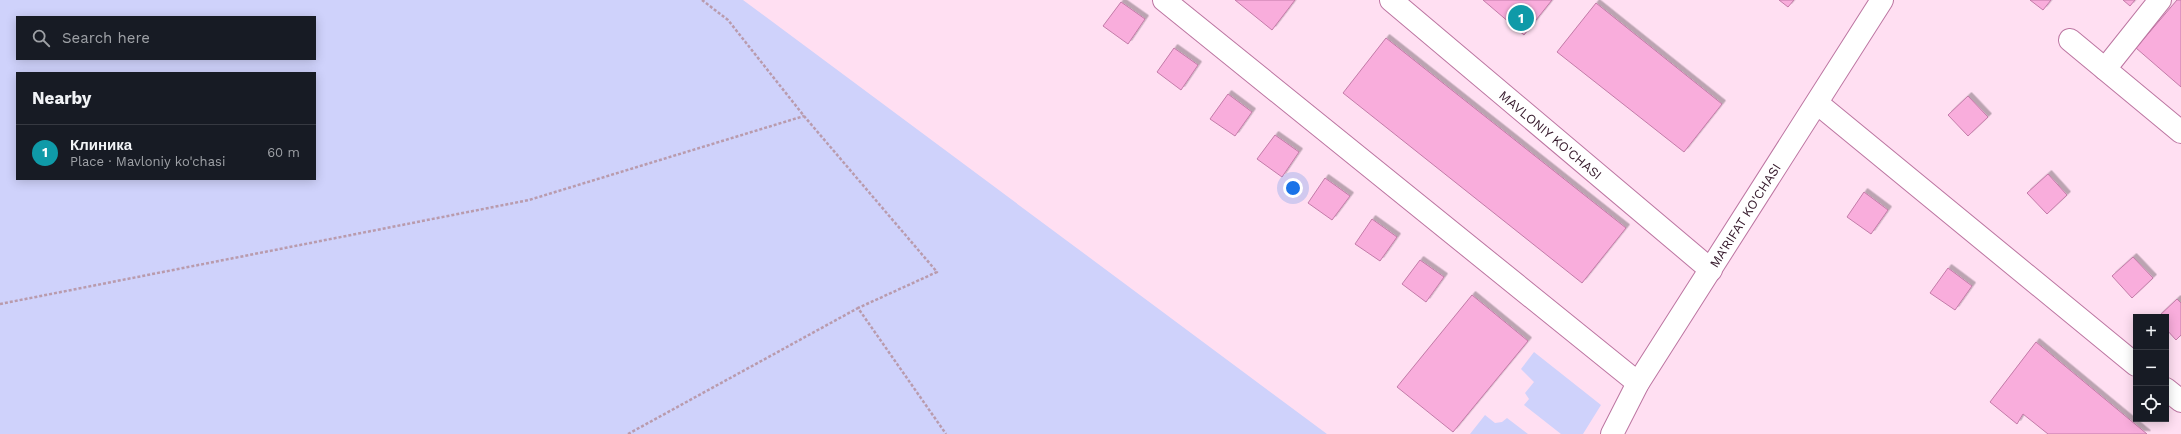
<!DOCTYPE html>
<html lang="en">
<head>
<meta charset="utf-8">
<style>
  body { margin:0; font-family:"Work Sans",sans-serif; background:#20242c; color:#f1f3f6 }
  .controls { position:absolute; right:12px; bottom:12px; display:grid; overflow:hidden; border-radius:0px; box-shadow:0 2px 10px #0003 }
  .controls button { width:36px; height:36px; display:grid; place-items:center; padding:0; border:0; border-bottom:1px solid #363941; background:#171b24; color:#f1f3f6; font:20px sans-serif }
  .you { position:absolute; left:1293px; top:188px; width:14px; height:14px; margin:-10px; border:3px solid #fff; border-radius:50%; background:#1a73e8; box-shadow:0 0 0 6px #1a73e833 }
  .badge { display:grid; place-items:center; width:26px; height:26px; border-radius:50%; background:#7c3aed; color:#fff; font-size:13px; font-weight:700 }
  .pin { position:absolute; translate:-50% -50%; border:2px solid #fff; box-shadow:0 1px 4px #0006 }
  .list { margin:0; padding:0; list-style:none }
  h2 { display:flex; justify-content:space-between; align-items:center; height:52px; margin:0; padding:0 16px; font-size:17px }
  h2 small { font-size:13px; font-weight:400; color:#9ea1a6 }
  .list li { display:grid; grid-template-columns:26px 1fr auto; gap:12px; align-items:center; box-sizing:border-box; height:56px; padding:0 16px; border-top:1px solid #363941 }
  .list b { display:block; font-size:15px; white-space:nowrap }
  .list p { margin:0; font-size:13px; white-space:nowrap; color:#9ea1a6 }
  .list em { font-size:13px; font-style:normal; color:#9ea1a6 }
  .icon { flex:none; width:22px; height:22px; fill:none; stroke:currentColor; stroke-width:2; stroke-linecap:round; stroke-linejoin:round }
  .map { position:relative; flex:none; width:2181px; height:434px; overflow:hidden }
  .search { position:absolute; background:#171b24; box-shadow:0 2px 10px #0003; left:16px; top:16px; width:300px; height:44px; display:flex; align-items:center; gap:10px; box-sizing:border-box; padding:0 14px; border-radius:0px; color:#9ea1a6; font-size:15px }
  .panel { position:absolute; background:#171b24; box-shadow:0 2px 10px #0003; left:16px; top:72px; width:300px; height:108px; border-radius:0px }
  .map>svg:first-child { display:block }
  .green { fill:#cfd2fb; fill-rule:evenodd }
  .building { fill:#f9addc; stroke:#c37ba8; filter:url(#shadow) }
  .lines { fill:none; stroke-linecap:round; stroke-linejoin:round }
  .minor-casing { stroke:#bc75a1; stroke-width:24 }
  .path { stroke:#b99bad; stroke-width:2.5; stroke-dasharray:3 2; stroke-linecap:butt }
  .minor { stroke:#fff; stroke-width:22 }
  .labels { text-anchor:middle; stroke-width:3; stroke-linejoin:round; paint-order:stroke }
  .street-label { font-size:13px; fill:#34182a; stroke:#fff }
</style>
</head>
<body>
<div class="map">
<svg width="2181" height="434" viewBox="0 0 2181 434">
  <defs>
    <filter id="shadow"><feDropShadow dx="3.5" dy="-3.5" stdDeviation="0" flood-color="#0004"/></filter>
  </defs>
  <rect width="100%" height="100%" fill="#ffdff2"/>
  <!-- green -->
  <g class="green">
    <path d="M0 0H743L1327 434H0ZM17 17H315V59H17ZM17 73H315V179H17Z"/>
    <polygon points="1534,352 1601,405 1583,434 1561,434 1524,405 1529,399 1525,393 1534,382 1521,369"/>
    <polygon points="1485,415 1495,423 1502,422 1507,418 1528,434 1470,434"/>
  </g>
  <!-- building -->
  <g class="building">
    <polygon points="1235,0 1295,0 1272,30"/>
    <polygon points="1483,0 1552,0 1524,35"/>
    <polygon points="1779,0 1794,0 1788,7"/>
    <polygon points="2030,0 2051,0 2043,10"/>
    <polygon points="2123,0 2135,0 2130,6"/>
    <polygon points="2177,0 2181,0 2181,87 2136,48"/>
    <polygon points="1121,2 1145,19 1128,44 1103,26"/>
    <polygon points="1596,3 1722,104 1684,152 1557,52"/>
    <polygon points="1386,38 1626,228 1582,283 1343,93"/>
    <polygon points="1174,48 1198,65 1181,90 1157,72"/>
    <polygon points="1228,94 1252,112 1235,136 1210,119"/>
    <polygon points="1968,96 1988,117 1968,136 1948,115"/>
    <polygon points="1275,135 1299,152 1282,177 1257,159"/>
    <polygon points="2048,174 2067,195 2047,214 2027,193"/>
    <polygon points="1325,178 1350,196 1332,220 1308,203"/>
    <polygon points="1864,192 1888,210 1871,234 1847,217"/>
    <polygon points="1372,219 1397,237 1380,261 1355,244"/>
    <polygon points="2133,257 2153,278 2132,298 2112,276"/>
    <polygon points="1420,260 1444,277 1426,302 1402,284"/>
    <polygon points="1948,268 1972,286 1955,310 1930,293"/>
    <polygon points="1472,295 1528,341 1453,432 1397,387"/>
    <polygon points="2177,299 2181,303 2181,335 2176,340 2166,329 2166,317 2158,317"/>
    <polygon points="2036,342 2147,434 2048,434 2023,414 2017,424 1990,402"/>
  </g>
  <g class="lines">
    <defs>
      <g id="minor">
        <polyline points="1164,0 1638,383"/>
        <path id="s1" d="M1391 0 1711 270"/>
        <polyline points="2070,40 2181,132"/>
        <polyline points="2105,69 2160,0"/>
        <polyline points="1817,103 2136,365"/>
        <polyline points="2166,389 2181,401"/>
        <path id="s2" d="M1612 434 1638 383 1882 0"/>
      </g>
    </defs>
    <!-- minor casing -->
    <use href="#minor" class="minor-casing"/>
    <!-- path -->
    <g class="path">
      <polyline points="702,0 728,20 804,116 937,272 858,308"/>
      <polyline points="0,304 529,200 804,116"/>
      <polyline points="628,434 858,308 946,434"/>
    </g>
    <!-- minor -->
    <use href="#minor" class="minor"/>
  </g>
  <g class="labels">
    <!-- street labels -->
    <g class="street-label">
      <text dy="5" stroke="none"><textPath href="#s1" startOffset="209">MAVLONIY KO'CHASI</textPath></text>
      <text dy="5" stroke="none"><textPath href="#s2" startOffset="256">MA'RIFAT KO'CHASI</textPath></text>
    </g>
  </g>
</svg>
<div class="controls">
<button>+</button>
<button>−</button>
<button><svg class="icon" aria-label="locate" viewBox="0 0 24 24"><circle cx="12" cy="12" r="6"/><path d="M12 2v4M12 18v4M2 12h4M18 12h4"/></svg></button>
</div>
<div class="you"></div>
<div class="pin badge" style="left:1521px;top:18px;background:#0f9aa8">1</div>
<div class="search"><svg class="icon" aria-label="search" viewBox="0 0 24 24"><circle cx="10" cy="10" r="6"/><path d="M15 15l6 6"/></svg>Search here</div>
<section class="panel">
<h2>Nearby<small></small></h2>
<ul class="list">
<li><span class="badge" style="background:#0f9aa8">1</span><div><b>Клиника</b><p>Place · Mavloniy ko'chasi</p></div><em>60 m</em></li>
</ul>
</section>
</div>
</body>
</html>
